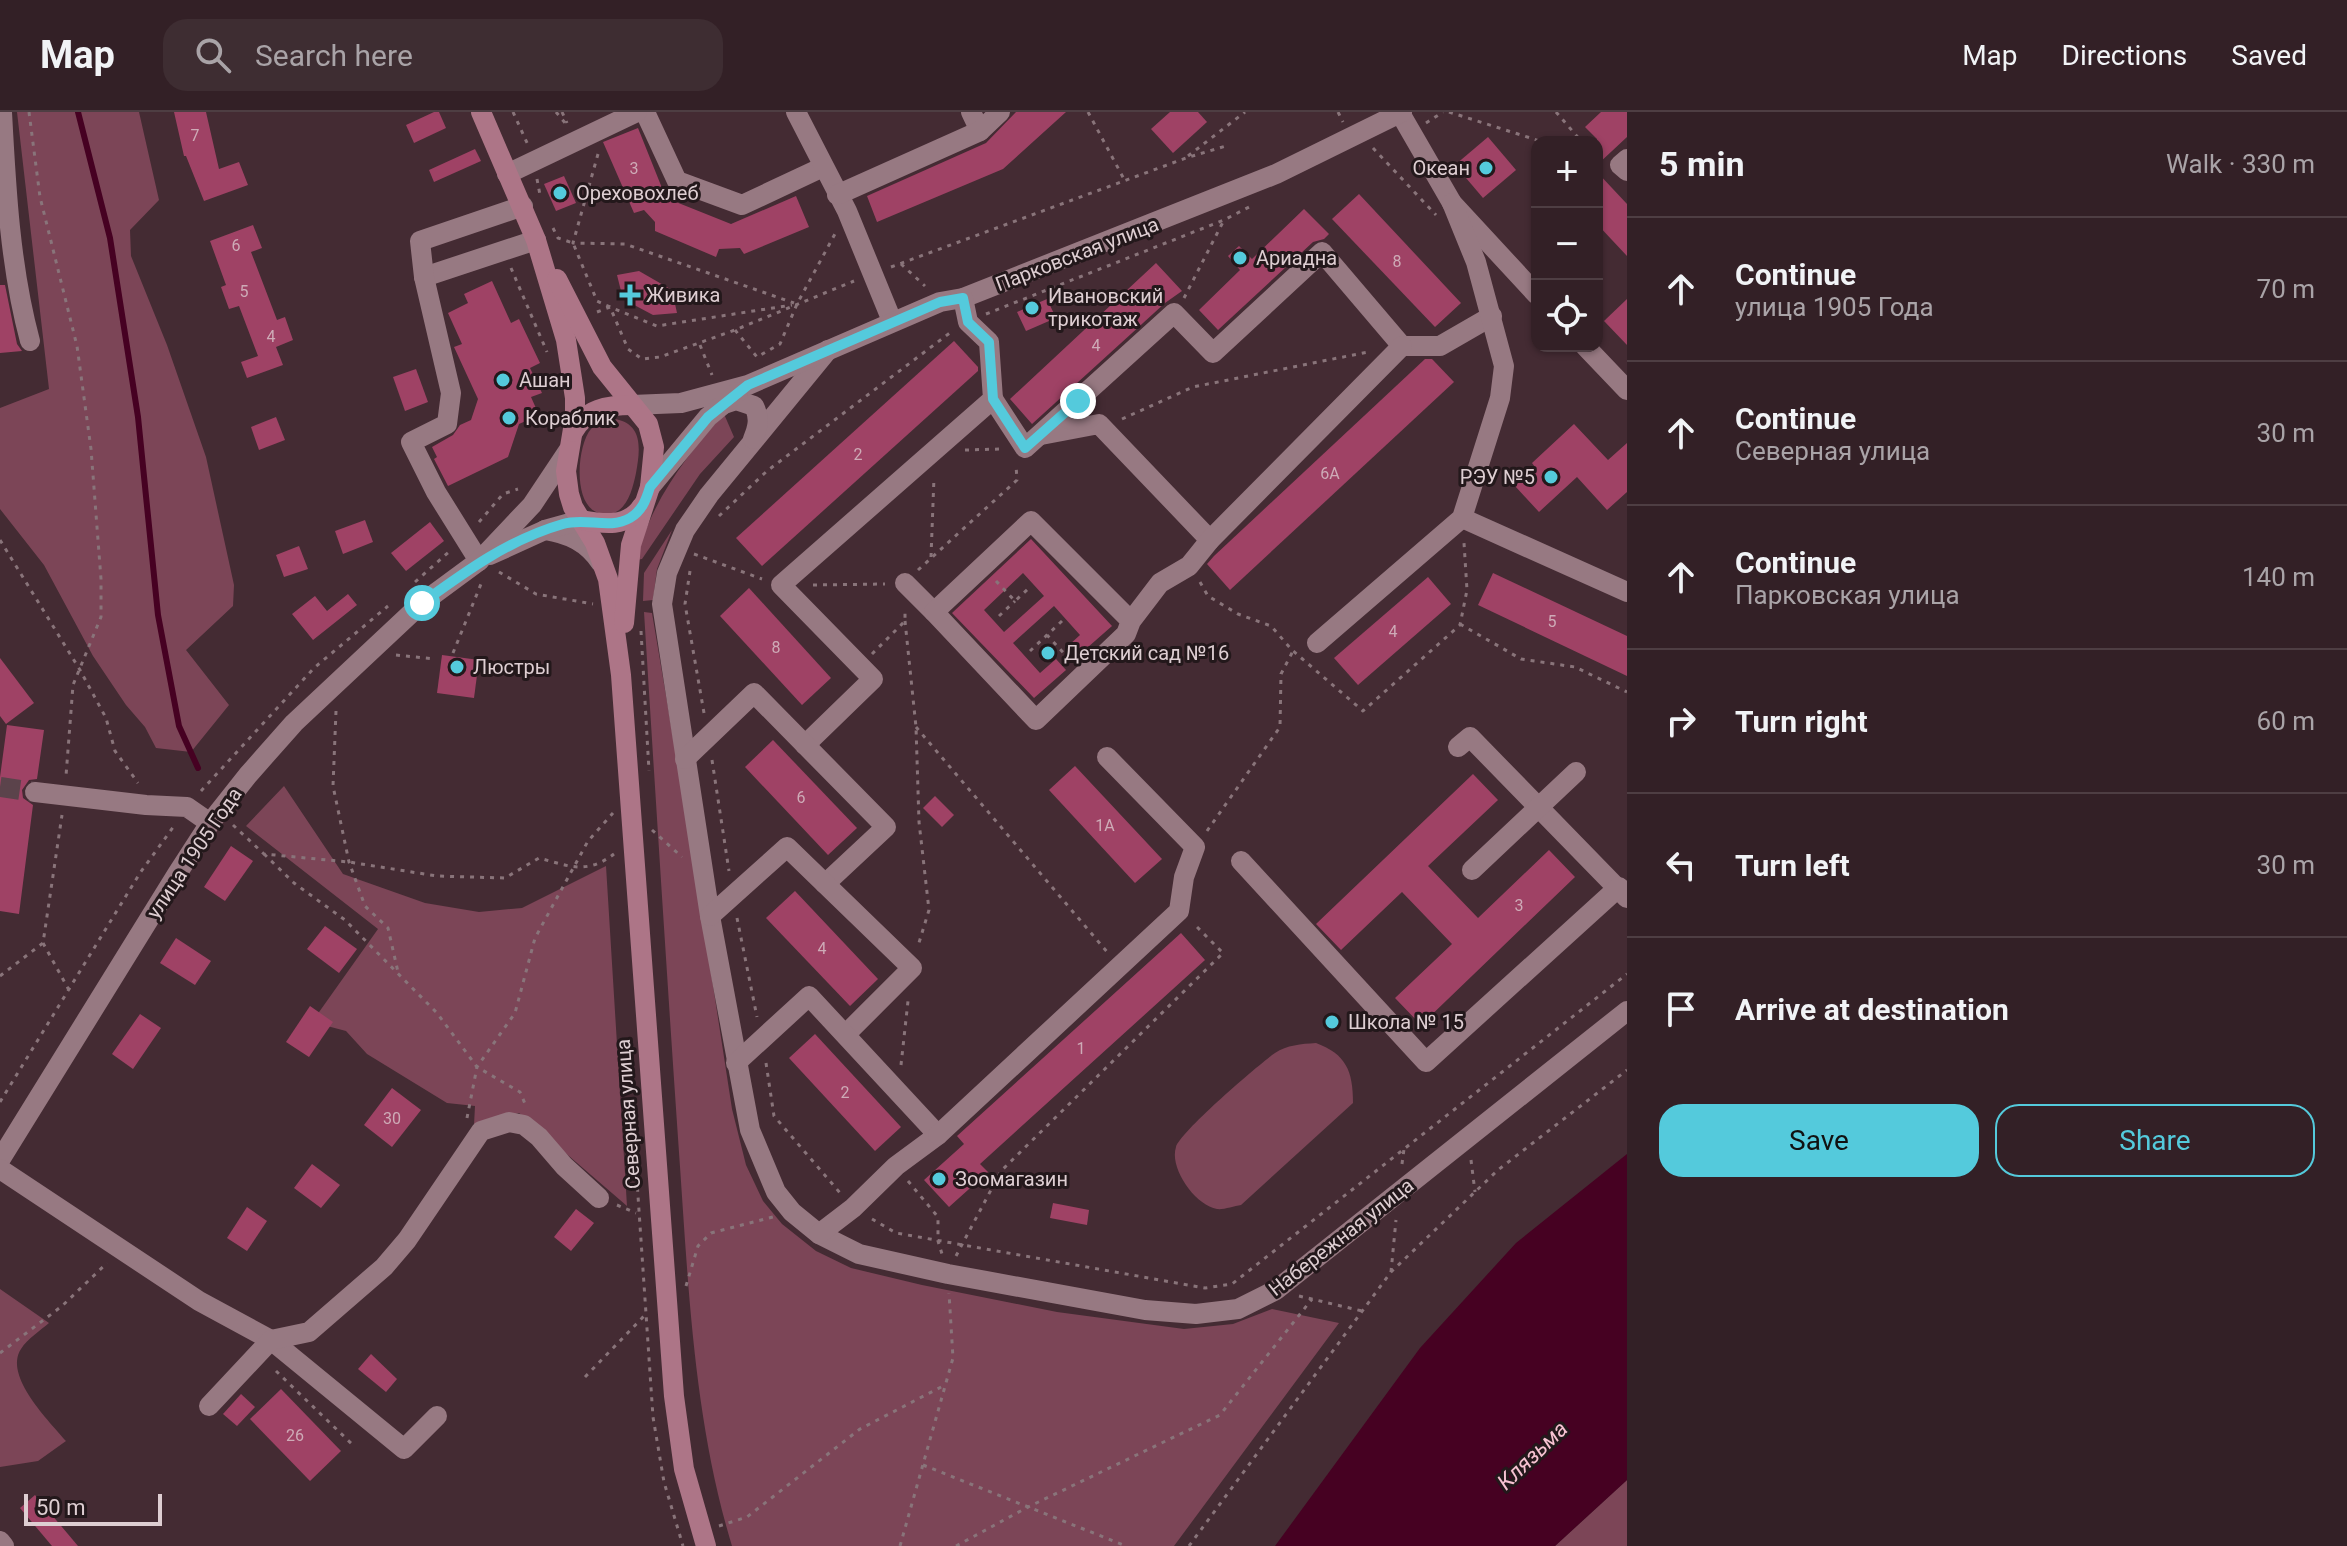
<!DOCTYPE html>
<html lang="en">
<head>
<meta charset="utf-8">
<style>
  body { margin:0; font-family:Roboto,sans-serif; background:#3e2d32; color:#f1f3f6 }
  .controls { position:absolute; right:24px; top:24px; display:grid; overflow:hidden; border-radius:16px; box-shadow:0 2px 6px #0004 }
  .controls button { width:72px; height:72px; display:grid; place-items:center; padding:0; border:0; border-bottom:2px solid #4e3e43; background:#332026; color:#f1f3f6; font:40px sans-serif }
  .scale { position:absolute; left:24px; bottom:20px; width:138px; box-sizing:border-box; padding-left:8px; border:4px solid #deced2; border-top:0; font-size:22px; line-height:28px; white-space:nowrap; color:#deced2; -webkit-text-stroke:6px #23181b; paint-order:stroke }
  .stop { position:absolute; width:24px; height:24px; margin:-18px; border:6px solid #54cadc; border-radius:50%; background:#fff }
  .stop.end { background:#54cadc; border-color:#fff; box-shadow:0 2px 8px #0008 }
  .list { margin:0; padding:0; list-style:none }
  h2 { display:flex; justify-content:space-between; align-items:center; height:104px; margin:0; padding:0 32px; font-size:34px }
  h2 small { font-size:26px; font-weight:400; color:#a9a3a7 }
  .list li { display:grid; grid-template-columns:52px 1fr auto; gap:24px; align-items:center; box-sizing:border-box; height:144px; padding:0 32px; border-top:2px solid #4e3e43 }
  .list b { display:block; font-size:30px; white-space:nowrap }
  .list p { margin:0; font-size:26px; white-space:nowrap; color:#a9a3a7 }
  .list em { font-size:26px; font-style:normal; color:#a9a3a7 }
  .actions { display:flex; gap:16px; padding:24px 32px }
  .actions a { flex:1; padding:18px 0; border:2px solid #54cadc; border-radius:24px; text-align:center; font-size:28px; color:#54cadc }
  .actions .main { background:#54cadc; color:#111 }
  .icon { flex:none; width:44px; height:44px; fill:none; stroke:currentColor; stroke-width:2; stroke-linecap:round; stroke-linejoin:round }
  .map { position:relative; flex:none; width:1627px; height:1434px; overflow:hidden }
  header { display:flex; align-items:center; gap:48px; box-sizing:border-box; height:112px; padding:0 40px; background:#332026; border-bottom:2px solid #4e3e43 }
  header strong { font-size:38px }
  nav { display:flex; gap:44px; margin-inline-start:auto; font-size:28px }
  .search { width:560px; height:72px; background:#3e2d32; display:flex; align-items:center; gap:20px; box-sizing:border-box; padding:0 28px; border-radius:24px; color:#a9a3a7; font-size:30px }
  main { display:flex }
  aside { flex:1; background:#332026 }
  .map>svg:first-child { display:block }
  .green { fill:#7c4557 }
  .water { fill:#460122 }
  .lines { fill:none; stroke-linecap:round; stroke-linejoin:round }
  .stream { stroke:#460122; stroke-width:6 }
  .building { fill:#9f4265; fill-rule:evenodd }
  .minor-tunnel { stroke:#5b434b; stroke-width:20; stroke-dasharray:20 10; stroke-linecap:butt }
  .path { stroke:#89747a; stroke-width:3; stroke-dasharray:4 6; stroke-linecap:butt }
  .minor { stroke:#977982; stroke-width:20 }
  .major { stroke:#ad7587; stroke-width:20 }
  .route { stroke:#54cadc; stroke-width:10 }
  .poi-dot { fill:#54cadc; stroke:#23181b; stroke-width:3 }
  .labels { text-anchor:middle; stroke-width:6; stroke-linejoin:round; paint-order:stroke }
  .number-label { font-size:16px; fill:#ceabb7 }
  .poi-label { font-size:20px; fill:#deced2; stroke:#23181b; text-anchor:start }
  .street-label { font-size:20px; fill:#deced2; stroke:#23181b }
  .water-label { font-size:22px; font-style:italic; fill:#f7c2d2; stroke:#23181b }
</style>
</head>
<body>
<header>
<strong>Map</strong>
<div class="search"><svg class="icon" aria-label="search" viewBox="0 0 24 24"><circle cx="10" cy="10" r="6"/><path d="M15 15l6 6"/></svg>Search here</div>
<nav><a>Map</a><a>Directions</a><a>Saved</a></nav>
</header>
<main>
<div class="map">
<svg width="1627" height="1434" viewBox="0 0 1627 1434">
  <rect width="100%" height="100%" fill="#442b33"/>
  <!-- green -->
  <g class="green">
    <polygon points="17,0 139,0 159,88 130,118 131,144 167,233 206,345 234,473 233,494 186,538 229,593 191,640 156,636 145,615 126,593 93,544 44,453 0,397 0,296 49,277"/>
    <path d="M724 302 734 325 700 362 642 447 637 448C648 394 687 342 724 302Z"/>
    <path d="M614 307C644 311 640 339 636 361 632 380 625 408 599 401 572 394 577 333 591 317 598 310 605 308 614 307Z"/>
    <polygon points="672,418 657,457 653,488 643,489 644,461"/>
    <path d="M644 500 652 501 692 737 732 997 746 1053 763 1089 782 1112 816 1139 851 1156 922 1173 1057 1200 1184 1217 1233 1212 1272 1197 1339 1211 1174 1434H732C692 1302 688 1163 678 1026 666 851 655 676 644 500Z"/>
    <polygon points="284,674 343,762 425,791 479,800 522,796 606,754 627,1094 519,1001 474,1013 475,994 447,991 367,942 346,919 312,910 378,817 246,714"/>
    <path d="M1316 931C1346 942 1353 959 1353 991L1241 1093C1234 1094 1223 1098 1217 1097 1195 1093 1169 1056 1176 1035 1180 1020 1259 952 1275 941 1287 933 1301 932 1316 931Z"/>
    <path d="M0 1177 49 1211C41 1218 27 1227 21 1237 3 1264 50 1310 66 1329L38 1349 0 1355Z"/>
    <polygon points="1627,1368 1627,1434 1555,1434"/>
  </g>
  <!-- water -->
  <polygon class="water" points="1627,1042 1627,1368 1555,1434 1275,1434 1420,1236 1516,1131"/>
  <g class="lines">
    <!-- stream -->
    <polyline class="stream" points="78,0 110,126 138,305 158,503 179,614 198,656"/>
  </g>
  <!-- building -->
  <g class="building">
    <polygon points="174,0 206,0 219,57 239,50 248,73 204,89 186,44 184,44"/>
    <polygon points="434,0 439,0 446,16 414,31 406,13"/>
    <polygon points="1016,0 1066,0 1003,57 877,110 867,84 986,31"/>
    <polygon points="1170,0 1198,0 1207,10 1173,41 1151,17"/>
    <polygon points="1601,0 1627,0 1627,25 1597,53 1597,27 1585,15"/>
    <polygon points="638,16 666,86 731,112 796,84 809,115 744,142 740,136 719,137 716,145 655,119 655,110 644,98 634,101 603,30"/>
    <polygon points="1488,25 1516,58 1483,86 1455,53"/>
    <polygon points="475,37 481,49 434,70 429,58"/>
    <polygon points="1597,60 1627,92 1627,144 1597,112"/>
    <polygon points="564,64 576,91 556,99 544,72"/>
    <polygon points="1359,82 1461,191 1435,215 1332,107"/>
    <polygon points="1304,97 1329,122 1324,127 1313,130 1218,218 1199,198 1240,158 1228,144 1239,134 1252,147"/>
    <polygon points="253,113 262,136 251,140 277,208 285,205 293,228 276,235 283,253 247,266 241,250 258,244 239,194 229,197 221,175 226,173 210,129"/>
    <polygon points="1156,151 1182,179 1165,191 1032,312 1010,287"/>
    <polygon points="639,159 672,178 677,201 653,203 623,187 617,163"/>
    <polygon points="492,169 511,211 519,207 540,251 530,256 542,281 531,285 539,303 519,312 508,345 448,374 434,347 437,345 432,335 453,323 460,313 471,308 478,287 454,235 462,232 448,201 468,191 464,182"/>
    <polygon points="0,173 5,173 17,232 22,239 0,241"/>
    <polygon points="1047,187 1056,206 1026,219 1017,200"/>
    <polygon points="1627,187 1627,233 1604,209"/>
    <polygon points="954,229 978,255 978,259 762,454 736,426"/>
    <polygon points="1425,247 1432,247 1454,270 1230,478 1207,452 1214,444"/>
    <polygon points="416,257 428,290 405,299 393,265"/>
    <polygon points="276,305 285,328 259,338 251,315"/>
    <polygon points="1574,312 1608,348 1627,331 1627,380 1607,398 1577,365 1539,400 1515,374 1535,355 1532,351"/>
    <polygon points="365,408 373,430 343,442 335,419"/>
    <polygon points="430,410 444,429 406,459 391,441"/>
    <path d="M1031 427 1112 514 1079 543 1069 533 1080 523 1054 494 1013 531 1040 561 1056 547 1066 558 1034 586 952 501ZM1023 461 1044 484 1004 520 984 498Z"/>
    <polygon points="299,434 308,457 284,465 276,443"/>
    <polygon points="1493,461 1627,524 1627,564 1478,493"/>
    <polygon points="1428,465 1451,492 1358,573 1334,546"/>
    <polygon points="749,476 831,566 802,593 720,504"/>
    <polygon points="348,482 357,493 313,528 292,502 315,484 327,499"/>
    <polygon points="442,543 479,548 474,586 437,581"/>
    <polygon points="0,546 34,591 6,612 0,604"/>
    <polygon points="7,613 44,618 37,667 29,668 22,678 23,686 33,693 19,802 0,799 0,665"/>
    <polygon points="773,628 857,716 828,743 745,655"/>
    <polygon points="1075,654 1162,747 1135,771 1049,678"/>
    <polygon points="1473,662 1498,688 1428,754 1478,806 1549,738 1575,765 1421,913 1395,886 1452,832 1402,780 1341,838 1316,812"/>
    <polygon points="935,684 954,703 942,715 923,696"/>
    <polygon points="231,734 253,749 225,789 204,775"/>
    <polygon points="795,779 878,867 850,894 766,806"/>
    <polygon points="325,814 357,837 339,861 307,837"/>
    <polygon points="1181,821 1205,848 980,1052 988,1060 949,1095 924,1068 964,1032 957,1024"/>
    <polygon points="176,826 211,849 195,873 160,851"/>
    <polygon points="310,894 333,910 309,945 286,930"/>
    <polygon points="140,902 161,916 133,957 112,942"/>
    <polygon points="815,922 901,1015 875,1039 789,946"/>
    <polygon points="392,976 421,998 392,1035 364,1013"/>
    <polygon points="312,1052 340,1073 321,1096 294,1076"/>
    <polygon points="1053,1091 1089,1098 1087,1113 1050,1106"/>
    <polygon points="247,1095 267,1109 247,1139 227,1126"/>
    <polygon points="576,1097 594,1111 571,1139 554,1125"/>
    <polygon points="371,1242 397,1267 386,1280 358,1257"/>
    <polygon points="281,1277 341,1339 310,1369 250,1307"/>
    <polygon points="241,1282 255,1295 237,1314 223,1302"/>
    <polygon points="35,1383 78,1434 52,1434 20,1396"/>
  </g>
  <g class="lines">
    <!-- minor-tunnel -->
    <polyline class="minor-tunnel" points="0,675 35,680"/>
    <!-- path -->
    <g class="path">
      <polyline points="29,0 40,85 77,234 91,337 101,467 101,505 73,573 66,664"/>
      <polyline points="513,0 528,33"/>
      <polyline points="556,0 566,12"/>
      <polyline points="562,0 567,11"/>
      <polyline points="1088,0 1125,69"/>
      <polyline points="1338,0 1343,10"/>
      <polyline points="1449,0 1543,30"/>
      <polyline points="1556,0 1582,30"/>
      <polyline points="1426,11 1443,0"/>
      <polyline points="1373,36 1436,103"/>
      <polyline points="598,42 573,131 625,132 794,191"/>
      <polyline points="1188,44 1245,0"/>
      <polyline points="537,67 540,83"/>
      <polyline points="553,116 558,126 573,131 597,189 610,195 628,237 642,247 660,245 735,218 854,169"/>
      <polyline points="901,152 925,174"/>
      <polyline points="891,155 1186,46 1229,33"/>
      <polyline points="511,156 547,240"/>
      <polyline points="1184,186 1224,108"/>
      <polyline points="597,200 610,195 657,214 792,193"/>
      <polyline points="986,202 1224,108 1253,93"/>
      <polyline points="735,218 757,245 780,232 797,192 836,120"/>
      <polyline points="700,233 712,263"/>
      <polyline points="1122,307 1193,275 1368,240"/>
      <polyline points="965,338 1001,337"/>
      <polyline points="719,404 767,359 951,220"/>
      <polyline points="479,410 503,382 518,377"/>
      <polyline points="0,428 80,558 106,606 115,639 138,671"/>
      <polyline points="694,442 762,467"/>
      <polyline points="931,445 934,365"/>
      <polyline points="918,458 1017,368 1016,353"/>
      <polyline points="690,459 685,492 704,601"/>
      <polyline points="499,460 536,482 593,492"/>
      <polyline points="996,469 1015,489 1030,475"/>
      <polyline points="415,470 451,438"/>
      <polyline points="1200,470 1208,484 1238,502 1271,514 1292,538 1363,599 1460,513 1467,478 1464,431"/>
      <polyline points="813,473 885,472"/>
      <polyline points="999,504 1015,489"/>
      <polyline points="905,509 916,615 919,710 929,798 918,834"/>
      <polyline points="1062,509 1047,523 1070,548"/>
      <polyline points="1460,512 1521,547 1575,555 1627,580"/>
      <polyline points="641,519 649,659"/>
      <polyline points="1030,539 1047,523"/>
      <polyline points="453,541 481,472"/>
      <polyline points="872,542 905,509 905,499"/>
      <polyline points="396,543 435,547"/>
      <polyline points="336,599 333,674 349,750 365,794 388,816 398,860"/>
      <polyline points="916,615 1108,841"/>
      <polyline points="712,648 729,759"/>
      <polyline points="201,679 314,556 388,494"/>
      <path d="M233 713 264 742 349 750 437 764 505 766 539 746C569 754 586 763 614 742"/>
      <polyline points="652,718 682,745"/>
      <polyline points="1207,719 1280,615 1281,562 1294,537"/>
      <polyline points="264,742 294,771 345,808 437,901 477,955 520,980 526,994"/>
      <polyline points="737,806 757,905"/>
      <polyline points="43,831 70,880"/>
      <polyline points="0,864 43,831 62,703"/>
      <polyline points="766,951 774,1004 841,1082"/>
      <polyline points="901,953 908,889"/>
      <polyline points="630,966 653,1305 664,1370 683,1434"/>
      <polyline points="0,990 140,761 174,714"/>
      <polyline points="467,1006 477,955 515,901 535,826 588,729 613,701"/>
      <polyline points="1471,1048 1475,1080"/>
      <polyline points="1402,1052 1404,1037"/>
      <polyline points="908,1069 938,1105 938,1129 942,1142"/>
      <polyline points="617,1093 636,1101"/>
      <polyline points="872,1107 896,1121 1205,1176 1232,1172 1627,862"/>
      <polyline points="956,1144 1001,1059 1223,841 1194,812"/>
      <polyline points="1391,1160 1396,1108"/>
      <polyline points="686,1174 698,1134 711,1121 773,1105"/>
      <polyline points="1299,1184 1362,1199"/>
      <polyline points="0,1241 62,1194 107,1151"/>
      <polyline points="276,1259 355,1335"/>
      <polyline points="585,1265 647,1201"/>
      <polyline points="923,1353 1126,1434"/>
      <polyline points="719,1414 747,1405 860,1317 945,1273"/>
      <polyline points="900,1434 953,1246 949,1181"/>
      <polyline points="956,1434 1028,1395 1220,1303 1312,1187"/>
      <polyline points="1189,1434 1391,1160 1498,1058 1627,958"/>
    </g>
    <!-- minor -->
    <g class="minor">
      <path d="M2 0C6 76 10 155 30 229"/>
      <polyline points="645,0 677,69 742,93 823,55"/>
      <polyline points="796,0 847,99 892,209"/>
      <polyline points="971,0 980,19"/>
      <polyline points="1400,1 1452,91 1537,183"/>
      <polyline points="1627,47 1620,53 1627,59"/>
      <polyline points="507,62 637,0"/>
      <polyline points="837,83 980,19 1000,0"/>
      <polyline points="424,165 536,128"/>
      <polyline points="1585,234 1627,278"/>
      <polyline points="828,238 709,383 685,418 667,461 662,492 710,804 750,1018 776,1080 792,1100 819,1122 859,1142 948,1162 1145,1198 1196,1202 1238,1197 1276,1178 1627,899"/>
      <polyline points="993,287 1025,336 1174,201 1213,241 1322,140 1402,234 1440,234 1492,204"/>
      <path d="M724 292 736 288 754 294C760 306 758 315 753 327"/>
      <polyline points="632,293 681,291 748,273 940,190 963,186 1276,62 1402,0"/>
      <polyline points="1041,323 1099,312 1210,428"/>
      <polyline points="650,375 708,305 738,280"/>
      <polyline points="1462,406 1627,480"/>
      <path d="M545 418C569 422 587 430 601 451"/>
      <polyline points="490,443 545,418 581,408"/>
      <polyline points="479,449 436,380 411,330 447,312 451,281 424,165 420,129 523,94"/>
      <polyline points="905,471 934,500"/>
      <polyline points="1131,509 1126,522 1036,608 934,500 1031,409 1131,509 1160,471 1189,454 1210,428 1402,234"/>
      <polyline points="1317,531 1462,406 1488,324 1500,286 1504,254 1476,150 1452,91"/>
      <polyline points="805,633 873,567 781,473 993,287 989,230 968,210 963,186"/>
      <polyline points="1458,635 1470,625 1627,786"/>
      <polyline points="685,647 754,581 886,715 825,772"/>
      <polyline points="35,680 146,693 187,695 210,711"/>
      <polyline points="1241,749 1426,950 1619,775"/>
      <polyline points="1472,758 1576,660"/>
      <polyline points="710,804 787,735 912,856 846,922"/>
      <polyline points="736,951 809,884 938,1023 896,1054 853,1096 819,1122"/>
      <polyline points="938,1023 1179,799 1184,765 1195,735 1107,645"/>
      <polyline points="0,1048 177,762 210,711 248,663 294,611 422,491 479,449 532,393 568,339"/>
      <polyline points="0,1057 199,1189 271,1228 404,1337 437,1304"/>
      <polyline points="209,1294 271,1228 309,1220 384,1155 407,1128 481,1019 509,1010 524,1013 539,1025 564,1054 599,1086"/>
      <polyline points="0,1429 4,1434"/>
    </g>
    <!-- major -->
    <g class="major">
      <polyline points="481,0 536,128 566,228 575,286 575,305 566,359 569,382 573,395 595,431 608,467 621,563 674,1284 684,1357 706,1434"/>
      <polyline points="557,167 602,255 648,312 654,335 650,375 631,433 624,511"/>
      <path d="M573 320C586 297 607 293 632 293"/>
      <path d="M581 408C603 412 628 416 642 394"/>
    </g>
  </g>
  <g class="lines">
    <!-- route -->
    <path class="route" d="M422 491C466 459 510 427 563 412 586 405 609 418 630 406 642 399 646 388 650 375L708 305 748 273 940 190 963 186 968 210 989 230 993 287 1025 336 1078 289"/>
  </g>
  <!-- markers -->
  <g class="poi-dot">
    <circle cx="1486" cy="56" r="8"/>
    <circle cx="560" cy="81" r="8"/>
    <circle cx="1240" cy="146" r="8"/>
    <path d="M626 171h8v8h8v8h-8v8h-8v-8h-8v-8h8z"/>
    <circle cx="1032" cy="196" r="8"/>
    <circle cx="503" cy="268" r="8"/>
    <circle cx="509" cy="306" r="8"/>
    <circle cx="1551" cy="365" r="8"/>
    <circle cx="1048" cy="541" r="8"/>
    <circle cx="457" cy="555" r="8"/>
    <circle cx="1332" cy="910" r="8"/>
    <circle cx="939" cy="1067" r="8"/>
  </g>
  <g class="labels">
    <!-- number labels -->
    <g class="number-label">
      <text x="195" y="29">7</text>
      <text x="634" y="62">3</text>
      <text x="236" y="139">6</text>
      <text x="1397" y="155">8</text>
      <text x="244" y="185">5</text>
      <text x="271" y="230">4</text>
      <text x="1096" y="239">4</text>
      <text x="858" y="348">2</text>
      <text x="1330" y="367">6А</text>
      <text x="1552" y="515">5</text>
      <text x="1393" y="525">4</text>
      <text x="776" y="541">8</text>
      <text x="801" y="691">6</text>
      <text x="1105" y="719">1А</text>
      <text x="1519" y="799">3</text>
      <text x="822" y="842">4</text>
      <text x="1081" y="942">1</text>
      <text x="845" y="986">2</text>
      <text x="392" y="1012">30</text>
      <text x="295" y="1329">26</text>
    </g>
    <!-- poi labels -->
    <g class="poi-label">
      <text x="1470" y="63" text-anchor="end">Океан</text>
      <text x="576" y="88">Ореховохлеб</text>
      <text x="1256" y="153">Ариадна</text>
      <text x="646" y="190">Живика</text>
      <text x="1048" y="191">Ивановский<tspan x="1048" dy="23">трикотаж</tspan></text>
      <text x="519" y="275">Ашан</text>
      <text x="525" y="313">Кораблик</text>
      <text x="1535" y="372" text-anchor="end">РЭУ №5</text>
      <text x="1064" y="548">Детский сад №16</text>
      <text x="473" y="562">Люстры</text>
      <text x="1348" y="917">Школа № 15</text>
      <text x="955" y="1074">Зоомагазин</text>
    </g>
    <!-- street labels -->
    <g class="street-label">
      <text transform="translate(1077 142) rotate(-21)" y="7">Парковская улица</text>
      <text transform="translate(194 741) rotate(-56)" y="7">улица 1905 Года</text>
      <text transform="translate(628 1002) rotate(-94)" y="7">Северная улица</text>
      <text transform="translate(1341 1125) rotate(-38)" y="7">Набережная улица</text>
    </g>
    <!-- water labels -->
    <g class="water-label">
      <text transform="translate(1532 1343) rotate(-44)" y="8">Клязьма</text>
    </g>
  </g>
</svg>
<div class="controls">
<button>+</button>
<button>−</button>
<button><svg class="icon" aria-label="locate" viewBox="0 0 24 24"><circle cx="12" cy="12" r="6"/><path d="M12 2v4M12 18v4M2 12h4M18 12h4"/></svg></button>
</div>
<div class="scale">50 m</div>
<div class="stop" style="left:422px;top:491px"></div>
<div class="stop end" style="left:1078px;top:289px"></div>
</div>
<aside>
<h2>5 min<small>Walk · 330 m</small></h2>
<ul class="list">
<li><svg class="icon" aria-label="ahead" viewBox="0 0 24 24"><path d="M12 20V5M6 11l6-6 6 6"/></svg><div><b>Continue</b><p>улица 1905 Года</p></div><em>70 m</em></li>
<li><svg class="icon" aria-label="ahead" viewBox="0 0 24 24"><path d="M12 20V5M6 11l6-6 6 6"/></svg><div><b>Continue</b><p>Северная улица</p></div><em>30 m</em></li>
<li><svg class="icon" aria-label="ahead" viewBox="0 0 24 24"><path d="M12 20V5M6 11l6-6 6 6"/></svg><div><b>Continue</b><p>Парковская улица</p></div><em>140 m</em></li>
<li><svg class="icon" aria-label="right" viewBox="0 0 24 24"><path d="M7 20v-9h11M14 6l5 5-5 5"/></svg><div><b>Turn right</b></div><em>60 m</em></li>
<li><svg class="icon" aria-label="left" viewBox="0 0 24 24"><path d="M17 20v-9H6M10 6l-5 5 5 5"/></svg><div><b>Turn left</b></div><em>30 m</em></li>
<li><svg class="icon" aria-label="arrive" viewBox="0 0 24 24"><path d="M6 21V4h12l-3 4 3 4H6"/></svg><div><b>Arrive at destination</b></div></li>
</ul>
<div class="actions"><a class="main">Save</a><a>Share</a></div>
</aside>
</main>
</body>
</html>
